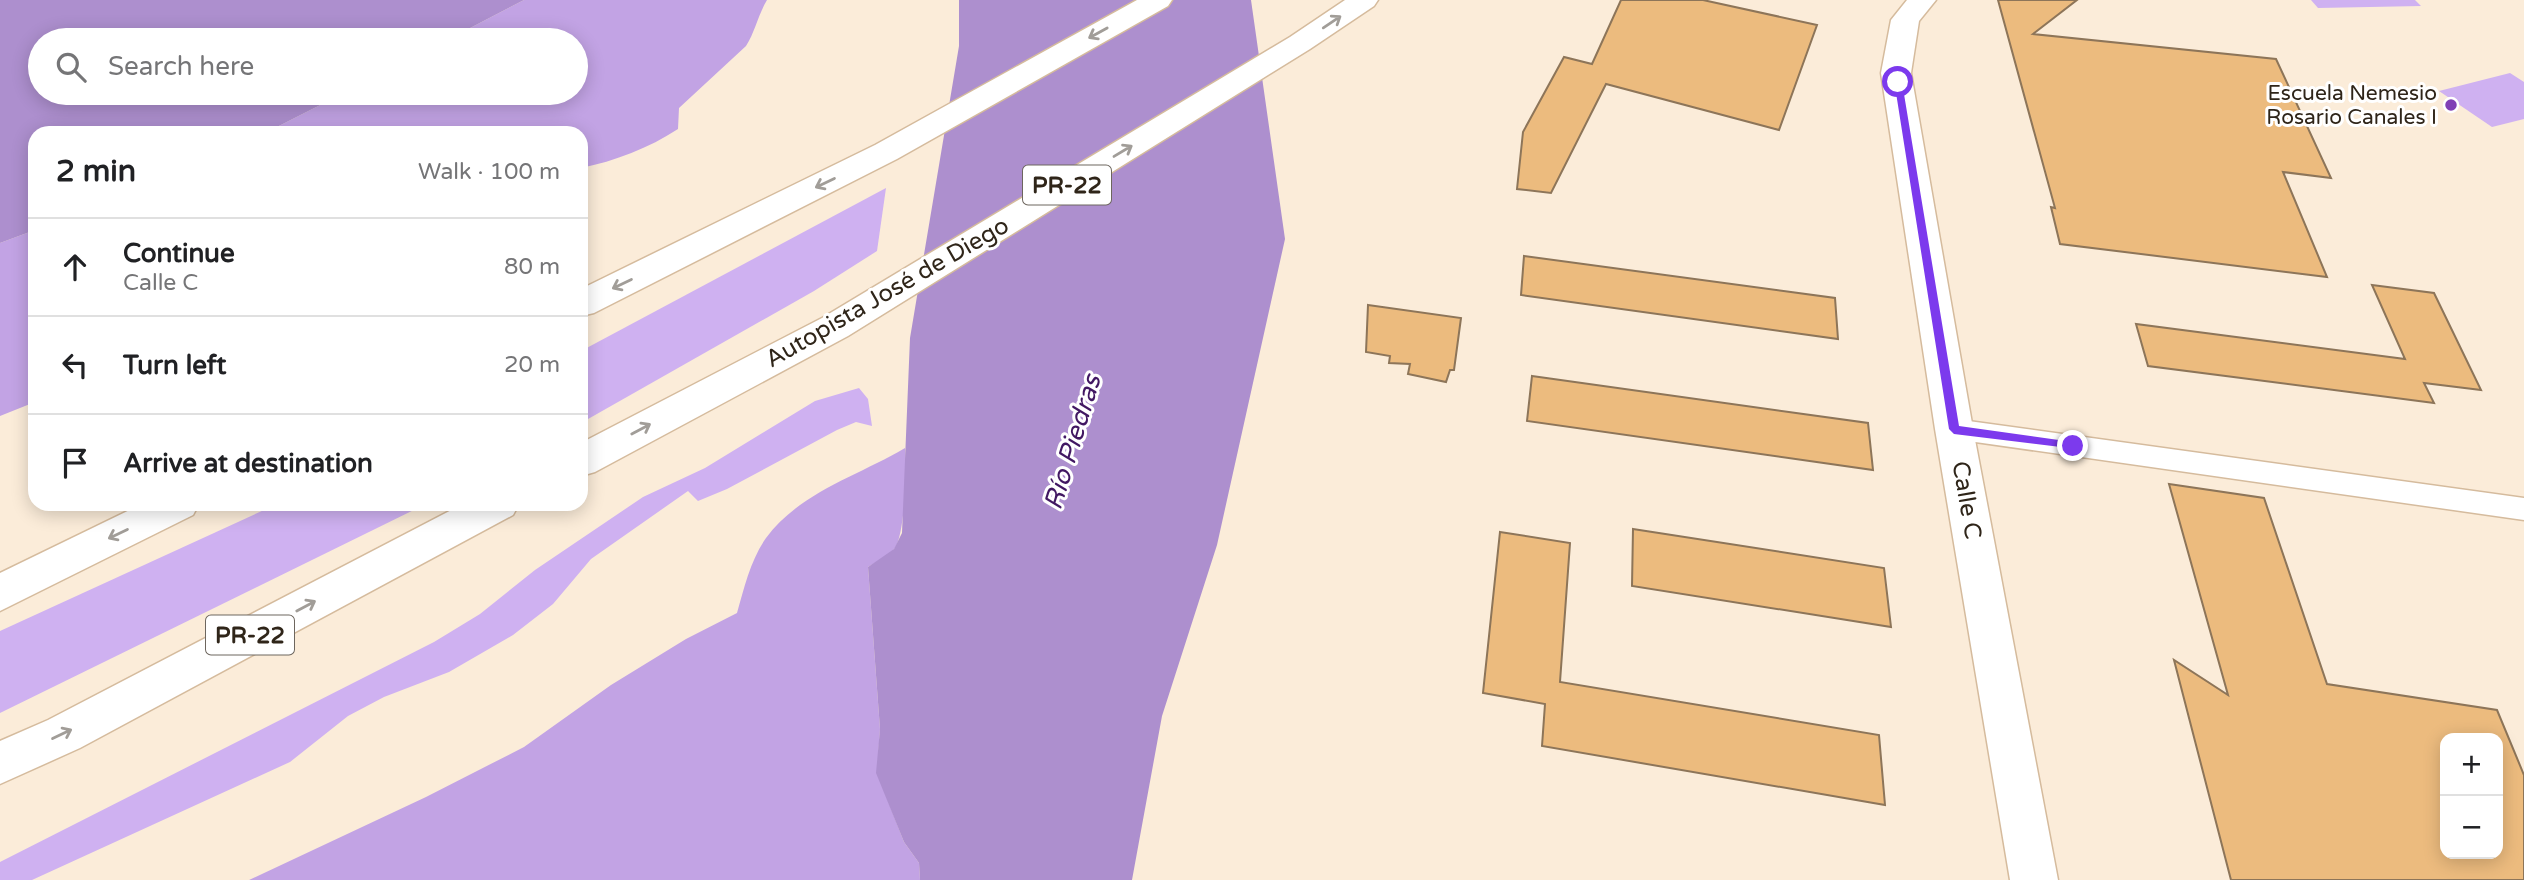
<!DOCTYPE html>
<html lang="en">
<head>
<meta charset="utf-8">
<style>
  body { margin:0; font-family:"Varela Round",sans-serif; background:#f2f2f2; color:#202124 }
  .controls { position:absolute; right:21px; bottom:21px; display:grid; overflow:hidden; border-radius:14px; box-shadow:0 4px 18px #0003 }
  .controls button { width:63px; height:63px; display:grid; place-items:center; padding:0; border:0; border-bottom:2px solid #e0e0e0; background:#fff; color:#202124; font:35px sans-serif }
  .stop { position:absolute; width:21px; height:21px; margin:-16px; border:5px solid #7c3aed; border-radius:50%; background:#fff }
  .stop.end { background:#7c3aed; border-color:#fff; box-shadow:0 2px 7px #0008 }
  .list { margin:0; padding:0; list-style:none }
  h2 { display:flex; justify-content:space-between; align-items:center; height:91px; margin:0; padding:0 28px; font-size:30px }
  h2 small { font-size:23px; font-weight:400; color:#757577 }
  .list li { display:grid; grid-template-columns:46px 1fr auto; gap:21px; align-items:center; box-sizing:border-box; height:98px; padding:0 28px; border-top:2px solid #e0e0e0 }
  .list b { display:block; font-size:26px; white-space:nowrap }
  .list p { margin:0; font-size:23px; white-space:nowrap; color:#757577 }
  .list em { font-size:23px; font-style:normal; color:#757577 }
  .icon { flex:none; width:38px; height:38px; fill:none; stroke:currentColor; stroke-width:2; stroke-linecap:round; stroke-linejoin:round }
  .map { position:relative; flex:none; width:2524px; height:880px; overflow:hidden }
  .search { position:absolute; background:#fff; box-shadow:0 4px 18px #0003; left:28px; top:28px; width:560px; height:77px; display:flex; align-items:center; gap:18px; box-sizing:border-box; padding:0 24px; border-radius:38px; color:#757577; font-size:26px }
  .panel { position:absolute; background:#fff; box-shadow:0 4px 18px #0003; left:28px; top:126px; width:560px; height:385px; border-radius:21px }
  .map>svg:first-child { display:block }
  .green { fill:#cfb1f1 }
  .forest { fill:#c2a3e4 }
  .water { fill:#ad8fce }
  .building { fill:#ecbb7e; stroke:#8d7559; stroke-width:2; fill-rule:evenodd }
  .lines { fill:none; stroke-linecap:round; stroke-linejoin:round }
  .service-casing { stroke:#d5bb9d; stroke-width:3 }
  .minor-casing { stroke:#d5bb9d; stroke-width:3 }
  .motorway-casing { stroke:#d5bb9d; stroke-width:3 }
  .service { fill:#fff; fill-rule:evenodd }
  .minor { fill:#fff; fill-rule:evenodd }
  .motorway { fill:#fff; fill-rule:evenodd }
  .oneway { stroke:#a19d98 }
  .route { fill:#7c3aed }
  .poi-dot { fill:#8040b5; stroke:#fff; stroke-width:2.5 }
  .labels { text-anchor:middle; stroke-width:6; stroke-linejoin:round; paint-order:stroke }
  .far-poi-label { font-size:21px; fill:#2f2519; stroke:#fff; text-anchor:end }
  .shield { fill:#fff; stroke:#6d665e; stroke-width:2 }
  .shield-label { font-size:23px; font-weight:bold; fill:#2f2519 }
  .street-label { font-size:24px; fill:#2f2519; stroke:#fff }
  .water-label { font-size:26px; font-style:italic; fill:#411762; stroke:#fff }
</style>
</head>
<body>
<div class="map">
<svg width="2524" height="880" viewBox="0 0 2524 880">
  <rect width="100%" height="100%" fill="#fbecd9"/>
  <!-- green -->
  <g class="green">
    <polygon points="2311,0 2415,0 2421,6 2318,8"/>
    <polygon points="2510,73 2524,82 2524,119 2492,127 2439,91"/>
    <polygon points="886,188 877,251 814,291 581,423 581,351"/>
    <polygon points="859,388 868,399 872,426 856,422 837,430 727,489 698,501 688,491 591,559 553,604 513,635 449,672 384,697 348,716 290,762 32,880 0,880 0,862 434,642 480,614 535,570 643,497 705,468 815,401"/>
    <polygon points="277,504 426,504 0,713 0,631"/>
  </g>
  <!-- forest -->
  <g class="forest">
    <path d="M524 0H767C758 15 755 32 746 46L679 108 678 129C649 148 615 161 581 168V133H265L344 93H576V40H447Z"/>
    <polygon points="35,230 35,402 0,416 0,243"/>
    <path d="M905 448C907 467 905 533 895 548 889 556 876 562 868 567L880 729 877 773 904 842 919 863 920 880H249L426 797 524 747 611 685 686 639 737 613C744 588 751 559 766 538 800 492 858 476 905 448Z"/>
  </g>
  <!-- water -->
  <g class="water">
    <polygon points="0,0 524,0 447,40 40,40 40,93 344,93 265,133 35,133 35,230 0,243"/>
    <polygon points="959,0 1251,0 1285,239 1217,545 1162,716 1132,880 920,880 919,863 904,842 876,773 880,729 868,567 894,549 902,533 910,338 959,46"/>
  </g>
  <!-- building -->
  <g class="building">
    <polygon points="1621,0 1703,0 1817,25 1779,130 1606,84 1551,193 1517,189 1523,132 1564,57 1592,64"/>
    <polygon points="1998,0 2077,0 2033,34 2276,59 2331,178 2283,172 2327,277 2060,244 2051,207 2055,208"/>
    <polygon points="1524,256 1835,298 1838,339 1521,295"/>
    <polygon points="2372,285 2434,293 2481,390 2424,383 2434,403 2148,366 2136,324 2405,359"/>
    <polygon points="1368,305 1461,318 1454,370 1450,370 1446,382 1408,374 1410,364 1389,363 1390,356 1366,352"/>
    <polygon points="1532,376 1868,423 1873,470 1527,421"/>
    <path d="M2169 484 2264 498 2327 684 2497 710 2524 775V880H2231L2174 660 2228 695ZM2445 738H2498V854H2445Z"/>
    <polygon points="1633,529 1884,568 1891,627 1632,586"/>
    <polygon points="1500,532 1570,543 1560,682 1879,735 1885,805 1542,746 1545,704 1483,693"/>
  </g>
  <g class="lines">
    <defs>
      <polygon id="service" points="1954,419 2524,498 2524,520 1954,439 1945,436 1941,429 1945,422"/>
      <polygon id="minor" points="1907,0 1936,0 1919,21 1911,73 1973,429 2058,880 2010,880 1935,429 1881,73 1891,20"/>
      <g id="motorway">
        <polygon points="1137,0 1172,0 1168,6 897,159 594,313 581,316 581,289 875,145"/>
        <polygon points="1345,0 1378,0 1374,6 1310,49 848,336 595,472 581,476 581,443 822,318 1290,37"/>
        <polygon points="142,504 199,504 193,515 0,611 0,573"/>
        <polygon points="463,504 519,504 513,515 80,748 0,784 0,741 48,720"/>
      </g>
    </defs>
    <!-- service casing -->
    <use href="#service" class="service-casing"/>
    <!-- minor casing -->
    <use href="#minor" class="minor-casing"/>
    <!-- motorway casing -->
    <use href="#motorway" class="motorway-casing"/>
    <!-- service -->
    <use href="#service" class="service"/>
    <!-- minor -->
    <use href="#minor" class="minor"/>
    <!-- motorway -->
    <use href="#motorway" class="motorway"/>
  </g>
  <!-- one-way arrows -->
  <defs><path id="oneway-shaft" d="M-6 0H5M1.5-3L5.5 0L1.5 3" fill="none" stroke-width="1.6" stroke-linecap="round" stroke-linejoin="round" transform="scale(1.75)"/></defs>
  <g class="oneway">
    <use href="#oneway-shaft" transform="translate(1332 22) rotate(-34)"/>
    <use href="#oneway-shaft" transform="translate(1098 33) rotate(151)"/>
    <use href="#oneway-shaft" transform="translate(1123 151) rotate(-31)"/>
    <use href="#oneway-shaft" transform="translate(825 183) rotate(154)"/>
    <use href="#oneway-shaft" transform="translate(622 284) rotate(154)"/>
    <use href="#oneway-shaft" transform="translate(641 429) rotate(-28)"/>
    <use href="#oneway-shaft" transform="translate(118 534) rotate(154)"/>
    <use href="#oneway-shaft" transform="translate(306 606) rotate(-28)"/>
    <use href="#oneway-shaft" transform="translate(62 734) rotate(-26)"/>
  </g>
  <!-- route -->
  <polygon class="route" points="1894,80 1902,82 1959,426 2073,442 2077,443 2077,449 1954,434 1949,429"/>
  <!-- markers -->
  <circle class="poi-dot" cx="2451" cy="105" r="7"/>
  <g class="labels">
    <!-- far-poi labels -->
    <g class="far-poi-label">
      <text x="2437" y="100">Escuela Nemesio<tspan x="2437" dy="24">Rosario Canales I</tspan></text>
    </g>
    <!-- shield labels -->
    <g class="shield">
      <rect x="1023" y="165.5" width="88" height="39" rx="5"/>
      <rect x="206" y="615.5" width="88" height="39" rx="5"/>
    </g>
    <g class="shield-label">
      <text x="1067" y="193">PR-22</text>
      <text x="250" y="643">PR-22</text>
    </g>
    <!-- street labels -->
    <g class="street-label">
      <text transform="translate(887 292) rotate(-30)" y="8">Autopista José de Diego</text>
      <text transform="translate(1967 500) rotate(80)" y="8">Calle C</text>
    </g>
    <!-- water labels -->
    <g class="water-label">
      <text transform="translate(1072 442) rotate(-73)" y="9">Río Piedras</text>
    </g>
  </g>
</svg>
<div class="controls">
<button>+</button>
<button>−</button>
</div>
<div class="stop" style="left:1898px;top:82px"></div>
<div class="stop end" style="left:2073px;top:446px"></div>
<div class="search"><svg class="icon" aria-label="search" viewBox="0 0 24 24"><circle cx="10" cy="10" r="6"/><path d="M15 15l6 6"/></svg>Search here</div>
<section class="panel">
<h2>2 min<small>Walk · 100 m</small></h2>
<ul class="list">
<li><svg class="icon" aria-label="ahead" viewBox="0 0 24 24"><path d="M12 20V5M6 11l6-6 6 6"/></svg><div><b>Continue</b><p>Calle C</p></div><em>80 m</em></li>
<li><svg class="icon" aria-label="left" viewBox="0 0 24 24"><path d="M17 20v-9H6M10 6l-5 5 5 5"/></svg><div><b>Turn left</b></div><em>20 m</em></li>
<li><svg class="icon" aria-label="arrive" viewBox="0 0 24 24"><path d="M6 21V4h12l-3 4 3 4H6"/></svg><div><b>Arrive at destination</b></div></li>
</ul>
</section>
</div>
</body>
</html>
